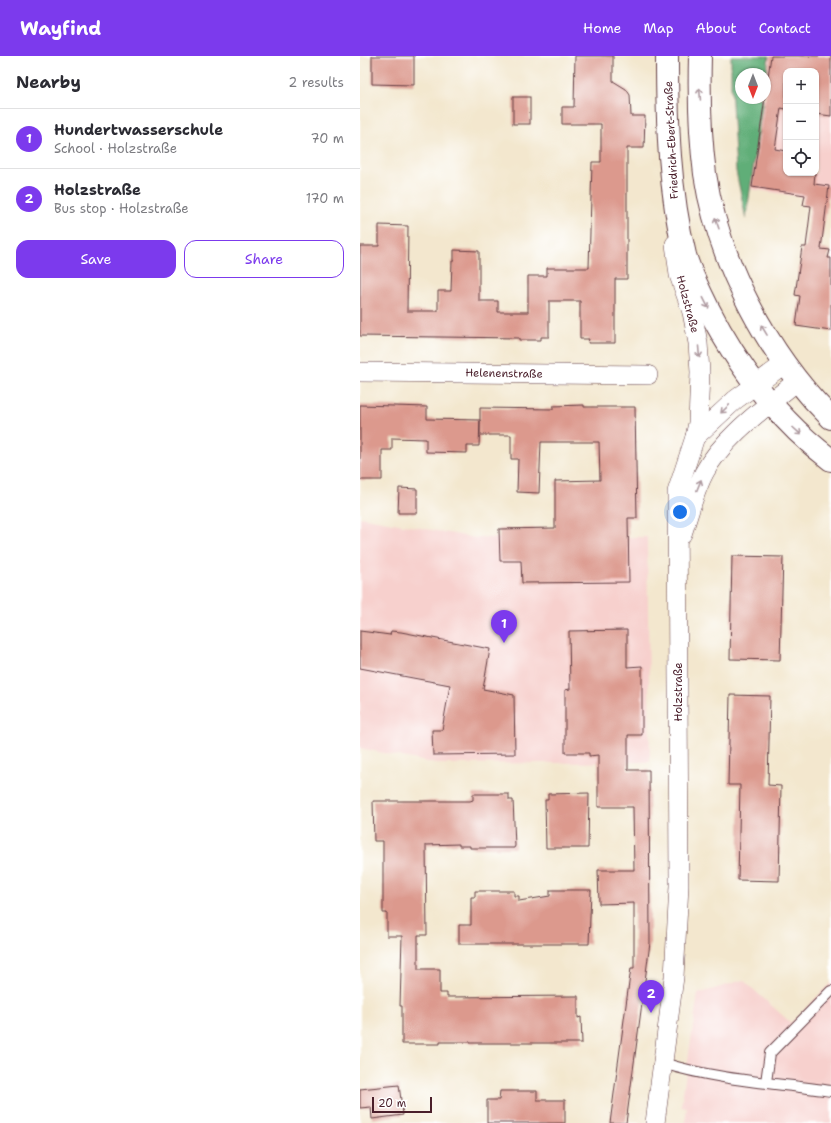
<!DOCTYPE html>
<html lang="en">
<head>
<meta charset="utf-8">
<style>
  body { margin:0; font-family:"Shantell Sans",sans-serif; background:#f7f7f7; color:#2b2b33 }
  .controls { position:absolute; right:12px; top:12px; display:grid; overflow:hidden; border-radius:8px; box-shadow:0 1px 3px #0004 }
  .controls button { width:36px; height:36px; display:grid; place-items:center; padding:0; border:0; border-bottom:1px solid #e1e1e2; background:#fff; color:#2b2b33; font:20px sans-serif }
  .compass { position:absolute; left:375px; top:12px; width:36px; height:36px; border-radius:50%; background:#fff; box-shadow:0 1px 3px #0004; rotate:180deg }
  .scale { position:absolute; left:12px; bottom:10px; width:60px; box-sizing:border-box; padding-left:4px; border:2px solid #4a1f2b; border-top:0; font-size:11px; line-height:14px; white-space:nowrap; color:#4a1f2b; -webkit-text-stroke:3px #fff; paint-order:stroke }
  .you { position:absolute; left:320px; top:456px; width:14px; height:14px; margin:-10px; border:3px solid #fff; border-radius:50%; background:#1a73e8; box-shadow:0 0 0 6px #1a73e833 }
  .badge { display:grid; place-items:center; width:26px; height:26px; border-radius:50%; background:#7c3aed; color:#fff; font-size:13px; font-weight:700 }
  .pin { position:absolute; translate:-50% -33px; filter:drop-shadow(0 1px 2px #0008) }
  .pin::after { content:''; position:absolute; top:21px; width:14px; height:12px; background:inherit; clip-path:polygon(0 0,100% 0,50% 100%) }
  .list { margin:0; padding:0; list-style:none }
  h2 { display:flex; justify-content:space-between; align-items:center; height:52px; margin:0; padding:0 16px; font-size:17px }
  h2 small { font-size:13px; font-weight:400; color:#7c7c81 }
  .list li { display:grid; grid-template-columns:26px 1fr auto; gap:12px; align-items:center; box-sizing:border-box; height:60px; padding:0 16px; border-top:1px solid #e1e1e2 }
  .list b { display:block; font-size:15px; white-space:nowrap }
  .list p { margin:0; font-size:13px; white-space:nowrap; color:#7c7c81 }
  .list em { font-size:13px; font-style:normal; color:#7c7c81 }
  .actions { display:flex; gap:8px; padding:12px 16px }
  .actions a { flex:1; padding:9px 0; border:1px solid #7c3aed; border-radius:12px; text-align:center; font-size:14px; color:#7c3aed }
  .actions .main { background:#7c3aed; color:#fff }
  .icon { flex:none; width:22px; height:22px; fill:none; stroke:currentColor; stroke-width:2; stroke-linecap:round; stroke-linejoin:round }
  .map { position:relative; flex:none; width:471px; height:1067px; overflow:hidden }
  header { display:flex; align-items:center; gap:24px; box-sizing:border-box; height:56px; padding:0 20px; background:#7c3aed; color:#fff }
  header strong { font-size:19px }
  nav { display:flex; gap:22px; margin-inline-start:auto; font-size:14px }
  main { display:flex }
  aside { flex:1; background:#fff }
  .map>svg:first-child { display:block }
  .built { fill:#f7d0cd; fill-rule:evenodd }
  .forest { fill:#61ae78; stroke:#566652 }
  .building { fill:#dc998d }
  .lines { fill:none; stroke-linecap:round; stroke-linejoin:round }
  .service-casing { stroke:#633d43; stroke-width:12 }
  .minor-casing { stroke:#633d43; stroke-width:20 }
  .secondary-casing { stroke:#633d43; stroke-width:24 }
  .service { stroke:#fff; stroke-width:10 }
  .minor { stroke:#fff; stroke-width:19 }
  .secondary { stroke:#fff; stroke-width:22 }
  .oneway { stroke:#ae9aa0 }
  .labels { text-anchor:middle; stroke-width:3.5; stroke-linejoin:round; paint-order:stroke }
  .street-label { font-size:11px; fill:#4a1f2b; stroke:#fff }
</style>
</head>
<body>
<header>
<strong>Wayfind</strong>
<nav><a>Home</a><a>Map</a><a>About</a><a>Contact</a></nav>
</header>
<main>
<aside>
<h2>Nearby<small>2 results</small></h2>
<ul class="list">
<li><span class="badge">1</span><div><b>Hundertwasserschule</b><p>School · Holzstraße</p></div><em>70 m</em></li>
<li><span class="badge">2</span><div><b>Holzstraße</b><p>Bus stop · Holzstraße</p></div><em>170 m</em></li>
</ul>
<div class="actions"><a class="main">Save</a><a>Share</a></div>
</aside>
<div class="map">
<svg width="471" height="1067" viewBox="0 0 471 1067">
  <rect width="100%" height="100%" fill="#fff"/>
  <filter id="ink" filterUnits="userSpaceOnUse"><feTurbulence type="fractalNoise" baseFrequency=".025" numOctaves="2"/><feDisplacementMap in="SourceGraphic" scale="8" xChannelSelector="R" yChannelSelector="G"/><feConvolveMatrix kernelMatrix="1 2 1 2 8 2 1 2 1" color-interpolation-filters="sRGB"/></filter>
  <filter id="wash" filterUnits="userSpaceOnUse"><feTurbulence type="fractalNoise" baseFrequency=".012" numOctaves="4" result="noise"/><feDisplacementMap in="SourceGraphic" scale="16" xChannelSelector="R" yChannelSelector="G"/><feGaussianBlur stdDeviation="0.9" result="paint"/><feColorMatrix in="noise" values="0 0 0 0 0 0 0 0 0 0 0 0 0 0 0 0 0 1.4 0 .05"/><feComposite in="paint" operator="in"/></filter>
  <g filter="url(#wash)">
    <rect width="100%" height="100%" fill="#f3e7ce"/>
    <!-- built -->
    <g class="built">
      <path d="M409 0H471V143L468 142 465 166 448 163 450 151 442 150 443 141 390 133 403 42H405ZM426 15H456V117H426Z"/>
      <polygon points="0,461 116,482 287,481 290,706 76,708 0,692"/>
      <polygon points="383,924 431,967 471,927 471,1067 325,1067 327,1051 321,1050 338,938"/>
    </g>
    <!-- forest -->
    <polygon class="forest" points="371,0 409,0 405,30 405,18 381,18 381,42 403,42 386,163 376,115 371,30"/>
    <g id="blocks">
      <!-- building -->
      <g class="building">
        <polygon points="12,0 54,0 54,29 12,28"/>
        <polygon points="215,0 253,0 253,25 266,33 270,39 271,60 285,60 284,92 267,92 267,223 255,223 255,287 228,287 229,283 220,283 220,245 189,245 189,281 181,281 181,284 159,284 159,282 0,280 0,190 19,190 19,169 48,170 47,255 78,255 78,235 91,235 92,205 94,205 94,194 119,195 119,245 138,245 138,256 168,256 168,220 187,220 187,212 229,212 232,106 241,106 241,68 202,68 202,51 214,51"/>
        <polygon points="411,0 471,0 471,60 456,58 456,15 426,15 426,53 421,52 415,93 426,95 426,117 455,117 454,128 469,130 461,193 470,194 468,202 471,202 471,275 436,270 440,240 435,239 442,191 446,191 451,150 443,149 445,139 392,131"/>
        <rect x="153" y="41" width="17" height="27"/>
        <polygon points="0,349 67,351 67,363 120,364 119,390 107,390 107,397 66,396 66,383 32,382 32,394 22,394 22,424 0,424"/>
        <polygon points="224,349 224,351 275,351 277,462 268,462 269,526 162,527 161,505 140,505 139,473 195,472 195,425 240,424 239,386 181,386 179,437 157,436 158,403 151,403 151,379 120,379 120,352 193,353 193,350"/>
        <polygon points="39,432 57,433 57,457 38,457"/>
        <polygon points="372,500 423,501 420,604 370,603"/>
        <polygon points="267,574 267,611 282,610 282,679 268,679 268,714 289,714 290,887 266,1067 250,1067 271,912 274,912 274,847 239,848 238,814 274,814 273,751 238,751 238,699 229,700 229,697 205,697 205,634 210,633 209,575"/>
        <polygon points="0,575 30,579 31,575 41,576 130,593 123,633 154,639 155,698 73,699 72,674 82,674 90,629 0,612"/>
        <polygon points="370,639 410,640 408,729 421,730 419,825 378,824 380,729 368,729"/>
        <polygon points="229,737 228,792 186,792 185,744 188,744 188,738"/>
        <polygon points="113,738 149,738 149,744 153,744 155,790 154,792 110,792 110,790 99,790 99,788 66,789 67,879 58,879 58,913 80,913 80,937 87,937 87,941 218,940 218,962 221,961 222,987 110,987 110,986 80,986 80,988 42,988 42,950 40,950 42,880 27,880 27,857 23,857 23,785 14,785 13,745 110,745 113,744"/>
        <polygon points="190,834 231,834 229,888 99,888 99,869 111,869 111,841 115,841 115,835 154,835 154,840 159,840 159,845 190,840"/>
        <polygon points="39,1029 43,1059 12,1063 11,1051 0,1052 0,1033"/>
        <polygon points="140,1035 177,1035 177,1044 205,1044 205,1067 127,1067 127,1044 139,1044"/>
      </g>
    </g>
  </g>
  <g filter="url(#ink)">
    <use href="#blocks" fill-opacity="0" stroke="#633d43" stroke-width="1"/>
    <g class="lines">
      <defs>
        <g id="service">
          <path d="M303 1007C356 1024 415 1027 471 1035"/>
          <polyline points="406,1026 410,997 471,935"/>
        </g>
        <g id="minor">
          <polyline points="0,316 288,319"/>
          <polyline points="335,381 375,344 424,308"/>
          <path d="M322 478C329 458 334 436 344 417 362 382 407 350 437 325"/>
          <polyline points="295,1067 314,921 319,830 317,436 335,381 338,367 340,316 338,287 332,256 319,219 315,188"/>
        </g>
        <g id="secondary">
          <path d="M307 0C307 66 309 135 325 199 330 217 340 235 348 252 378 311 418 364 471 404"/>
          <path d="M340 0C339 38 340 80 345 118 358 205 408 300 471 362"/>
        </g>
      </defs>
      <!-- service casing -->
      <use href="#service" class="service-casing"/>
      <!-- minor casing -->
      <use href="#minor" class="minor-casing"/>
      <!-- secondary casing -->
      <use href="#secondary" class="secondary-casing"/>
      <!-- service -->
      <use href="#service" class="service"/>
      <!-- minor -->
      <use href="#minor" class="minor"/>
      <!-- secondary -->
      <use href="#secondary" class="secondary"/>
    </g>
    <!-- one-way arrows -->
    <defs><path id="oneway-shaft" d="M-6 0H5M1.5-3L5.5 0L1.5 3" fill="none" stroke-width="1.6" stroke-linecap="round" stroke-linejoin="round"/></defs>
    <g class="oneway">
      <use href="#oneway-shaft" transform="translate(340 38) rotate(-94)"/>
      <use href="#oneway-shaft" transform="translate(357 167) rotate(-109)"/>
      <use href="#oneway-shaft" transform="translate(346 247) rotate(63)"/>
      <use href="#oneway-shaft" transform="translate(404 274) rotate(-121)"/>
      <use href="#oneway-shaft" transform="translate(339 296) rotate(85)"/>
      <use href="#oneway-shaft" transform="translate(365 353) rotate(136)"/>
      <use href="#oneway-shaft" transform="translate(437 375) rotate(42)"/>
      <use href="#oneway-shaft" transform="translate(339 429) rotate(-68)"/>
    </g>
  </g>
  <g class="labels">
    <!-- street labels -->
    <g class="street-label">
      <text transform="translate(311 84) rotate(-93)" y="4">Friedrich-Ebert-Straße</text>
      <text transform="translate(328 248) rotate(75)" y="4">Holzstraße</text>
      <text transform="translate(144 317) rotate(1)" y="4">Helenenstraße</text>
      <text transform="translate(318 636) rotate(-90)" y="4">Holzstraße</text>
    </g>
  </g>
</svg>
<div class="controls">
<button>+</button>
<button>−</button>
<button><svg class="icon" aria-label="locate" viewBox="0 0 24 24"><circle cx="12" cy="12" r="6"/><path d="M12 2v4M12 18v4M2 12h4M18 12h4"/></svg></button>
</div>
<svg class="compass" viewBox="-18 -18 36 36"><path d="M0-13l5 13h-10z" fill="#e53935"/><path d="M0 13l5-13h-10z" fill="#7c7c81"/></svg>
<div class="scale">20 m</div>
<div class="you"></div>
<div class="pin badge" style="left:144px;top:587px">1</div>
<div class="pin badge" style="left:291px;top:957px">2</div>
</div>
</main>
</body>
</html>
